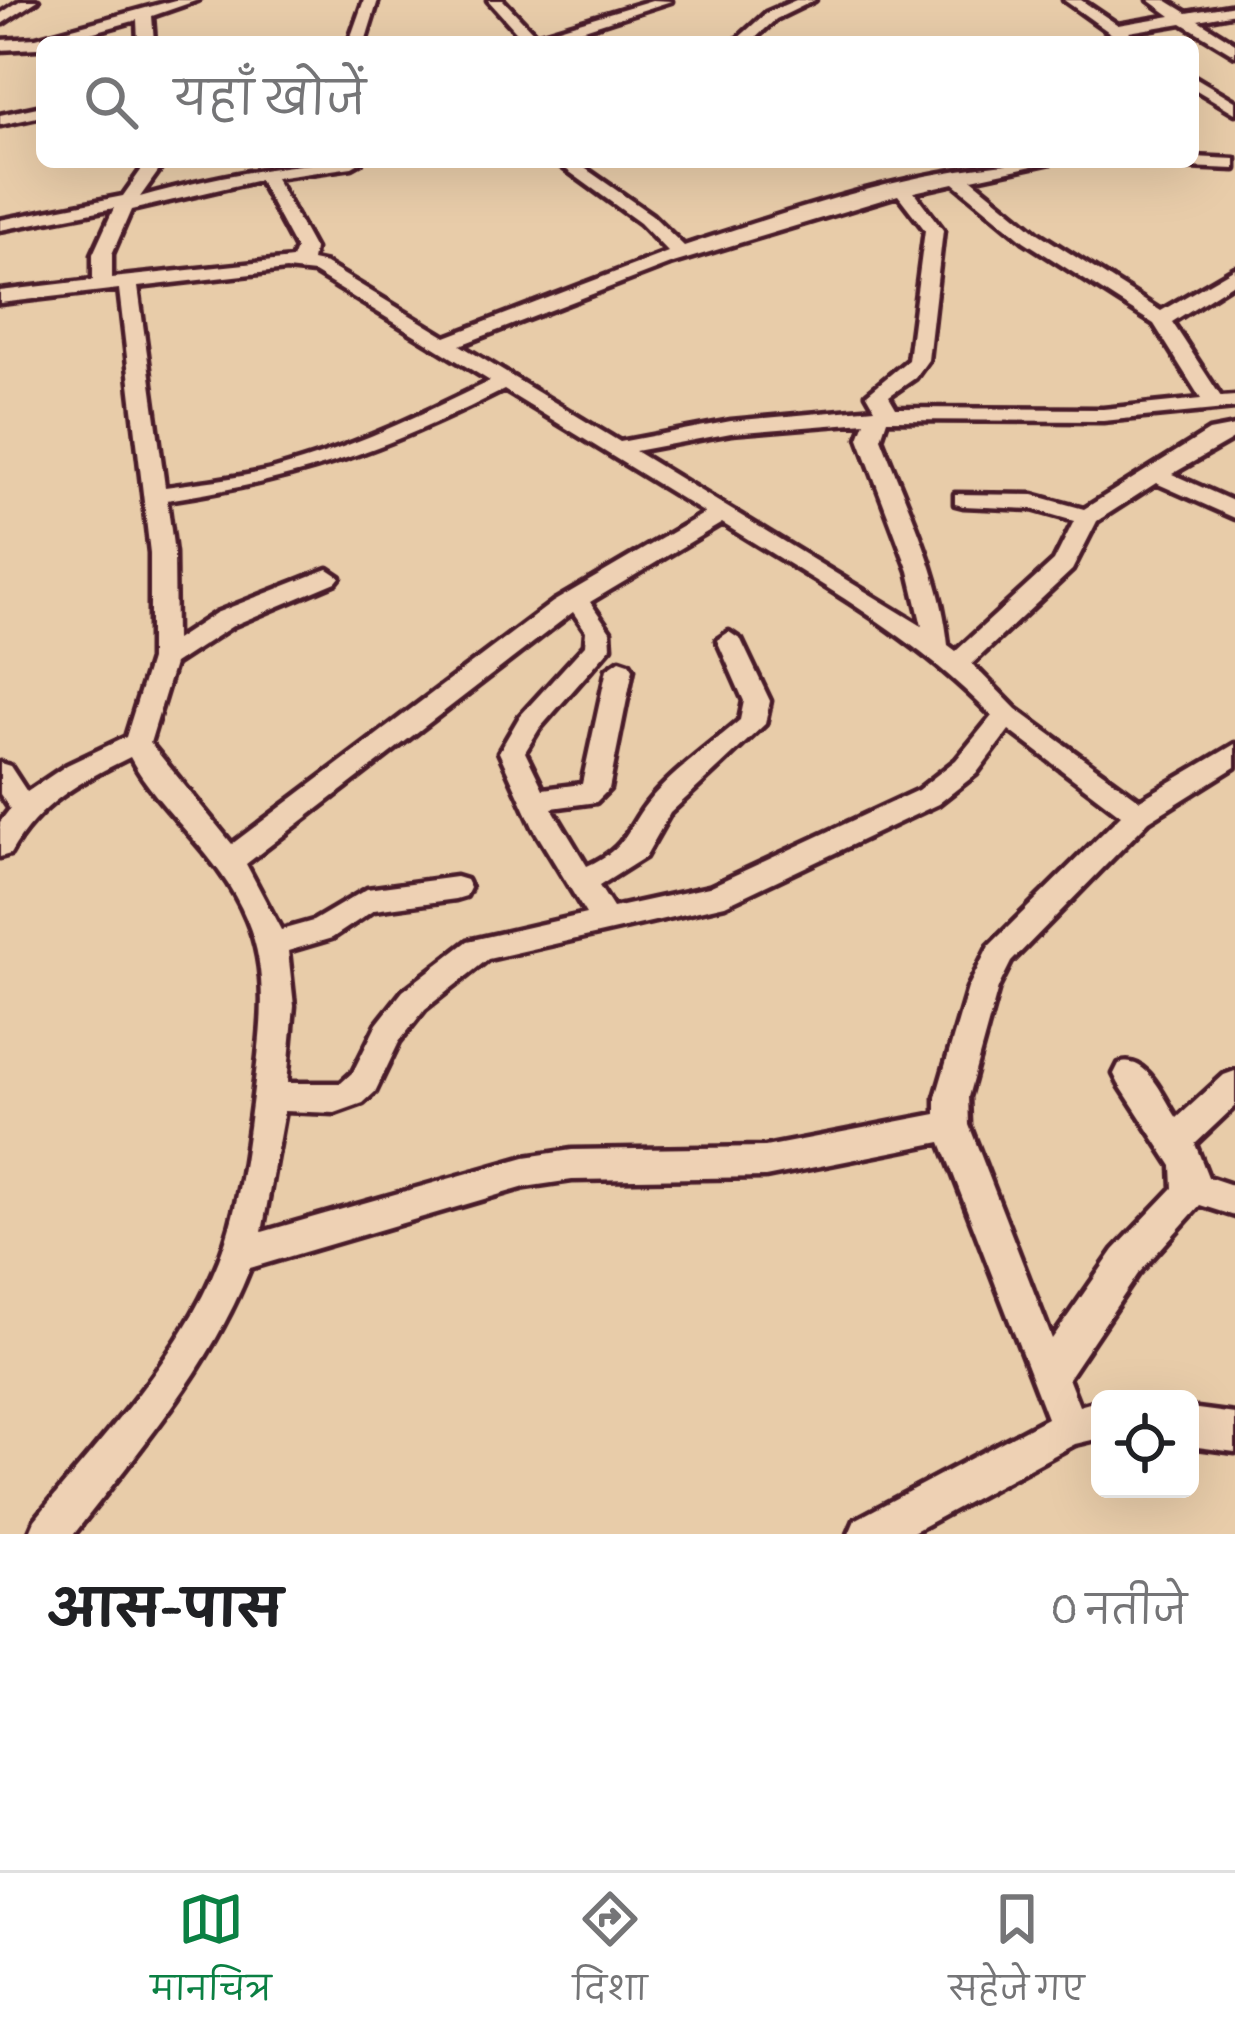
<!DOCTYPE html>
<html lang="hi">
<head>
<meta charset="utf-8">
<style>
  body { margin:0; font-family:Pangolin,"Playpen Sans Deva",sans-serif; background:#f2f2f2; color:#202124 }
  .controls { position:absolute; right:36px; bottom:36px; display:grid; overflow:hidden; border-radius:18px; box-shadow:0 12px 48px #0002 }
  .controls button { width:108px; height:108px; display:grid; place-items:center; padding:0; border:0; border-bottom:3px solid #e0e0e0; background:#fff; color:#202124; font:60px sans-serif }
  .list { margin:0; padding:0; list-style:none }
  h2 { display:flex; justify-content:space-between; align-items:center; height:156px; margin:0; padding:0 48px; font-size:51px }
  h2 small { font-size:39px; font-weight:400; color:#757577 }
  .icon { flex:none; width:66px; height:66px; fill:none; stroke:currentColor; stroke-width:2; stroke-linecap:round; stroke-linejoin:round }
  .map { position:relative; flex:none; width:1235px; height:1534px; overflow:hidden }
  .search { position:absolute; background:#fff; box-shadow:0 12px 48px #0002; left:36px; right:36px; top:36px; height:132px; display:flex; align-items:center; gap:30px; box-sizing:border-box; padding:0 42px; border-radius:18px; color:#757577; font-size:45px }
  .sheet { height:336px; background:#fff }
  nav { display:flex; justify-content:space-around; align-items:center; box-sizing:border-box; height:168px; border-top:3px solid #e0e0e0; background:#fff; font-size:33px; color:#757577 }
  nav a { display:grid; justify-items:center; gap:6px }
  nav .on { color:#0b8043 }
  .map>svg:first-child { display:block }
  .lines { fill:none; stroke-linecap:round; stroke-linejoin:round }
  .street-casing { stroke:#4a1f2b; stroke-width:9 }
  .street { fill:#eed1b4; fill-rule:evenodd }
</style>
</head>
<body>
<div class="map">
<svg width="1235" height="1534" viewBox="0 0 1235 1534">
  <rect width="100%" height="100%" fill="#e8cca9"/>
  <filter id="ink" filterUnits="userSpaceOnUse"><feTurbulence type="fractalNoise" baseFrequency=".00833" numOctaves="2"/><feDisplacementMap in="SourceGraphic" scale="24" xChannelSelector="R" yChannelSelector="G"/><feConvolveMatrix kernelMatrix="1 2 1 2 8 2 1 2 1" color-interpolation-filters="sRGB"/></filter>
  <g filter="url(#ink)">
    <g class="lines">
      <defs>
        <g id="street">
          <polygon points="21,0 38,0 0,25 0,14"/>
          <polygon points="175,0 198,0 152,16 154,42 138,42 137,20 58,42 42,42 37,48 0,50 0,40 36,38"/>
          <polygon points="364,0 378,0 365,42 349,42"/>
          <polygon points="488,0 503,0 536,35 652,0 671,1 544,42 520,42 523,39"/>
          <polygon points="796,0 815,0 776,19 751,42 734,42 766,13"/>
          <polygon points="1064,0 1081,0 1118,25 1171,16 1149,0 1166,0 1187,13 1235,5 1235,13 1198,20 1235,43 1235,55 1182,23 1129,32 1138,40 1123,42"/>
          <polygon points="1193,76 1235,101 1235,113 1193,88"/>
          <polygon points="42,106 42,116 0,125 0,115"/>
          <polygon points="1193,157 1235,159 1235,169 1187,167 1178,162 1193,162"/>
          <path d="M147 162H165L140 197C213 177 284 162 361 162L352 167 275 178 314 249 312 261 326 264 446 337 668 252 640 223 556 162H576L652 215 684 246C797 209 931 162 1051 162L972 179 1038 233 1161 311 1235 268V282L1172 322 1221 397 1235 396V408L1103 421 887 420 881 438C907 506 941 573 948 645L956 651 1054 561 1074 521 1032 509 963 506 955 504V494L1033 495 1084 509 1209 431 1235 426V438L1172 474 1235 502V518L1156 483 1097 521 1072 570 972 664 1016 709 1140 800 1235 744V767L1149 821 1011 962 998 988 968 1097 969 1125 1052 1339 1114 1250 1173 1188 1172 1166 1119 1084 1114 1074 1119 1064C1147 1054 1163 1097 1177 1118L1224 1075 1235 1071V1106L1195 1144 1208 1177 1235 1186V1216L1200 1205 1138 1274 1068 1378 1079 1406 1100 1400V1438L1075 1444 909 1534H849L855 1520 1047 1418 941 1142 765 1177 572 1180 525 1187 250 1268C210 1369 140 1449 74 1534H29L35 1520C100 1439 180 1358 219 1260 241 1204 247 1141 255 1081 262 1026 269 972 247 920 220 853 161 815 130 757 81 781 38 804 10 854L0 857V822L10 809 0 794V763L10 766 27 792 67 765 126 737 150 660V553L119 289 0 303V291L93 280V254L114 208 0 230V220L123 196ZM259 180 296 249 292 259 112 278V254L131 210ZM954 183 1024 241 1154 324 1201 399 1103 409 896 408 889 396 915 378 928 360 943 230 914 192ZM898 195 925 230 908 360 867 394 875 408 731 421 620 442 460 345 670 264ZM286 270 314 273 490 381C420 415 350 449 275 469 239 478 202 482 165 487L138 287ZM504 390 705 513 553 602 232 844 150 743 174 664 234 625 336 582 340 577 328 569 320 572 216 613 175 640 174 553 167 500C299 480 385 450 504 390ZM865 422 859 438 909 571 922 626 635 451 731 433ZM722 523C817 582 914 635 992 716L956 760 918 790 709 887 613 908 599 886 645 857 670 813 765 724 770 701 741 640 729 632 717 640 744 701 740 720C711 745 677 769 652 797 625 828 630 847 587 866L552 808 596 802 609 789 633 669 629 663 620 660 607 669 582 784 543 789 525 752 539 729 611 647 610 631 590 602ZM573 612 586 631 585 645 520 716 499 752 534 829 586 914 468 941 403 991 377 1024 353 1072 341 1083H287L294 1006 288 951 332 938 374 910 456 899 466 896 470 888 466 880 456 877 367 889 313 921 281 930 246 864ZM1009 730 1121 815 989 946 968 988 936 1097V1114L765 1147 572 1150 525 1157 262 1232 284 1111 335 1113 363 1103 375 1092 399 1042 425 1009 488 959 725 905 938 804 976 774Z"/>
          <polygon points="1190,1408 1235,1414 1235,1452 1190,1446"/>
        </g>
      </defs>
      <!-- street casing -->
      <use href="#street" class="street-casing"/>
      <!-- street -->
      <use href="#street" class="street"/>
    </g>
  </g>
</svg>
<div class="controls">
<button><svg class="icon" aria-label="locate" viewBox="0 0 24 24"><circle cx="12" cy="12" r="6"/><path d="M12 2v4M12 18v4M2 12h4M18 12h4"/></svg></button>
</div>
<div class="search"><svg class="icon" aria-label="search" viewBox="0 0 24 24"><circle cx="10" cy="10" r="6"/><path d="M15 15l6 6"/></svg>यहाँ खोजें</div>
</div>
<section class="sheet">
<h2>आस-पास<small>0 नतीजे</small></h2>
<ul class="list">
</ul>
</section>
<nav>
<a class="on"><svg class="icon" aria-label="map" viewBox="0 0 24 24"><path d="M3 6l6-2 6 2 6-2v14l-6 2-6-2-6 2zM9 4v14M15 6v14"/></svg>मानचित्र</a>
<a><svg class="icon" aria-label="directions" viewBox="0 0 24 24"><path d="M12 3l9 9-9 9-9-9zM9 14v-3h6M13 9l2 2-2 2"/></svg>दिशा</a>
<a><svg class="icon" aria-label="saved" viewBox="0 0 24 24"><path d="M7 4h10v16l-5-4-5 4z"/></svg>सहेजे गए</a>
</nav>
</body>
</html>
